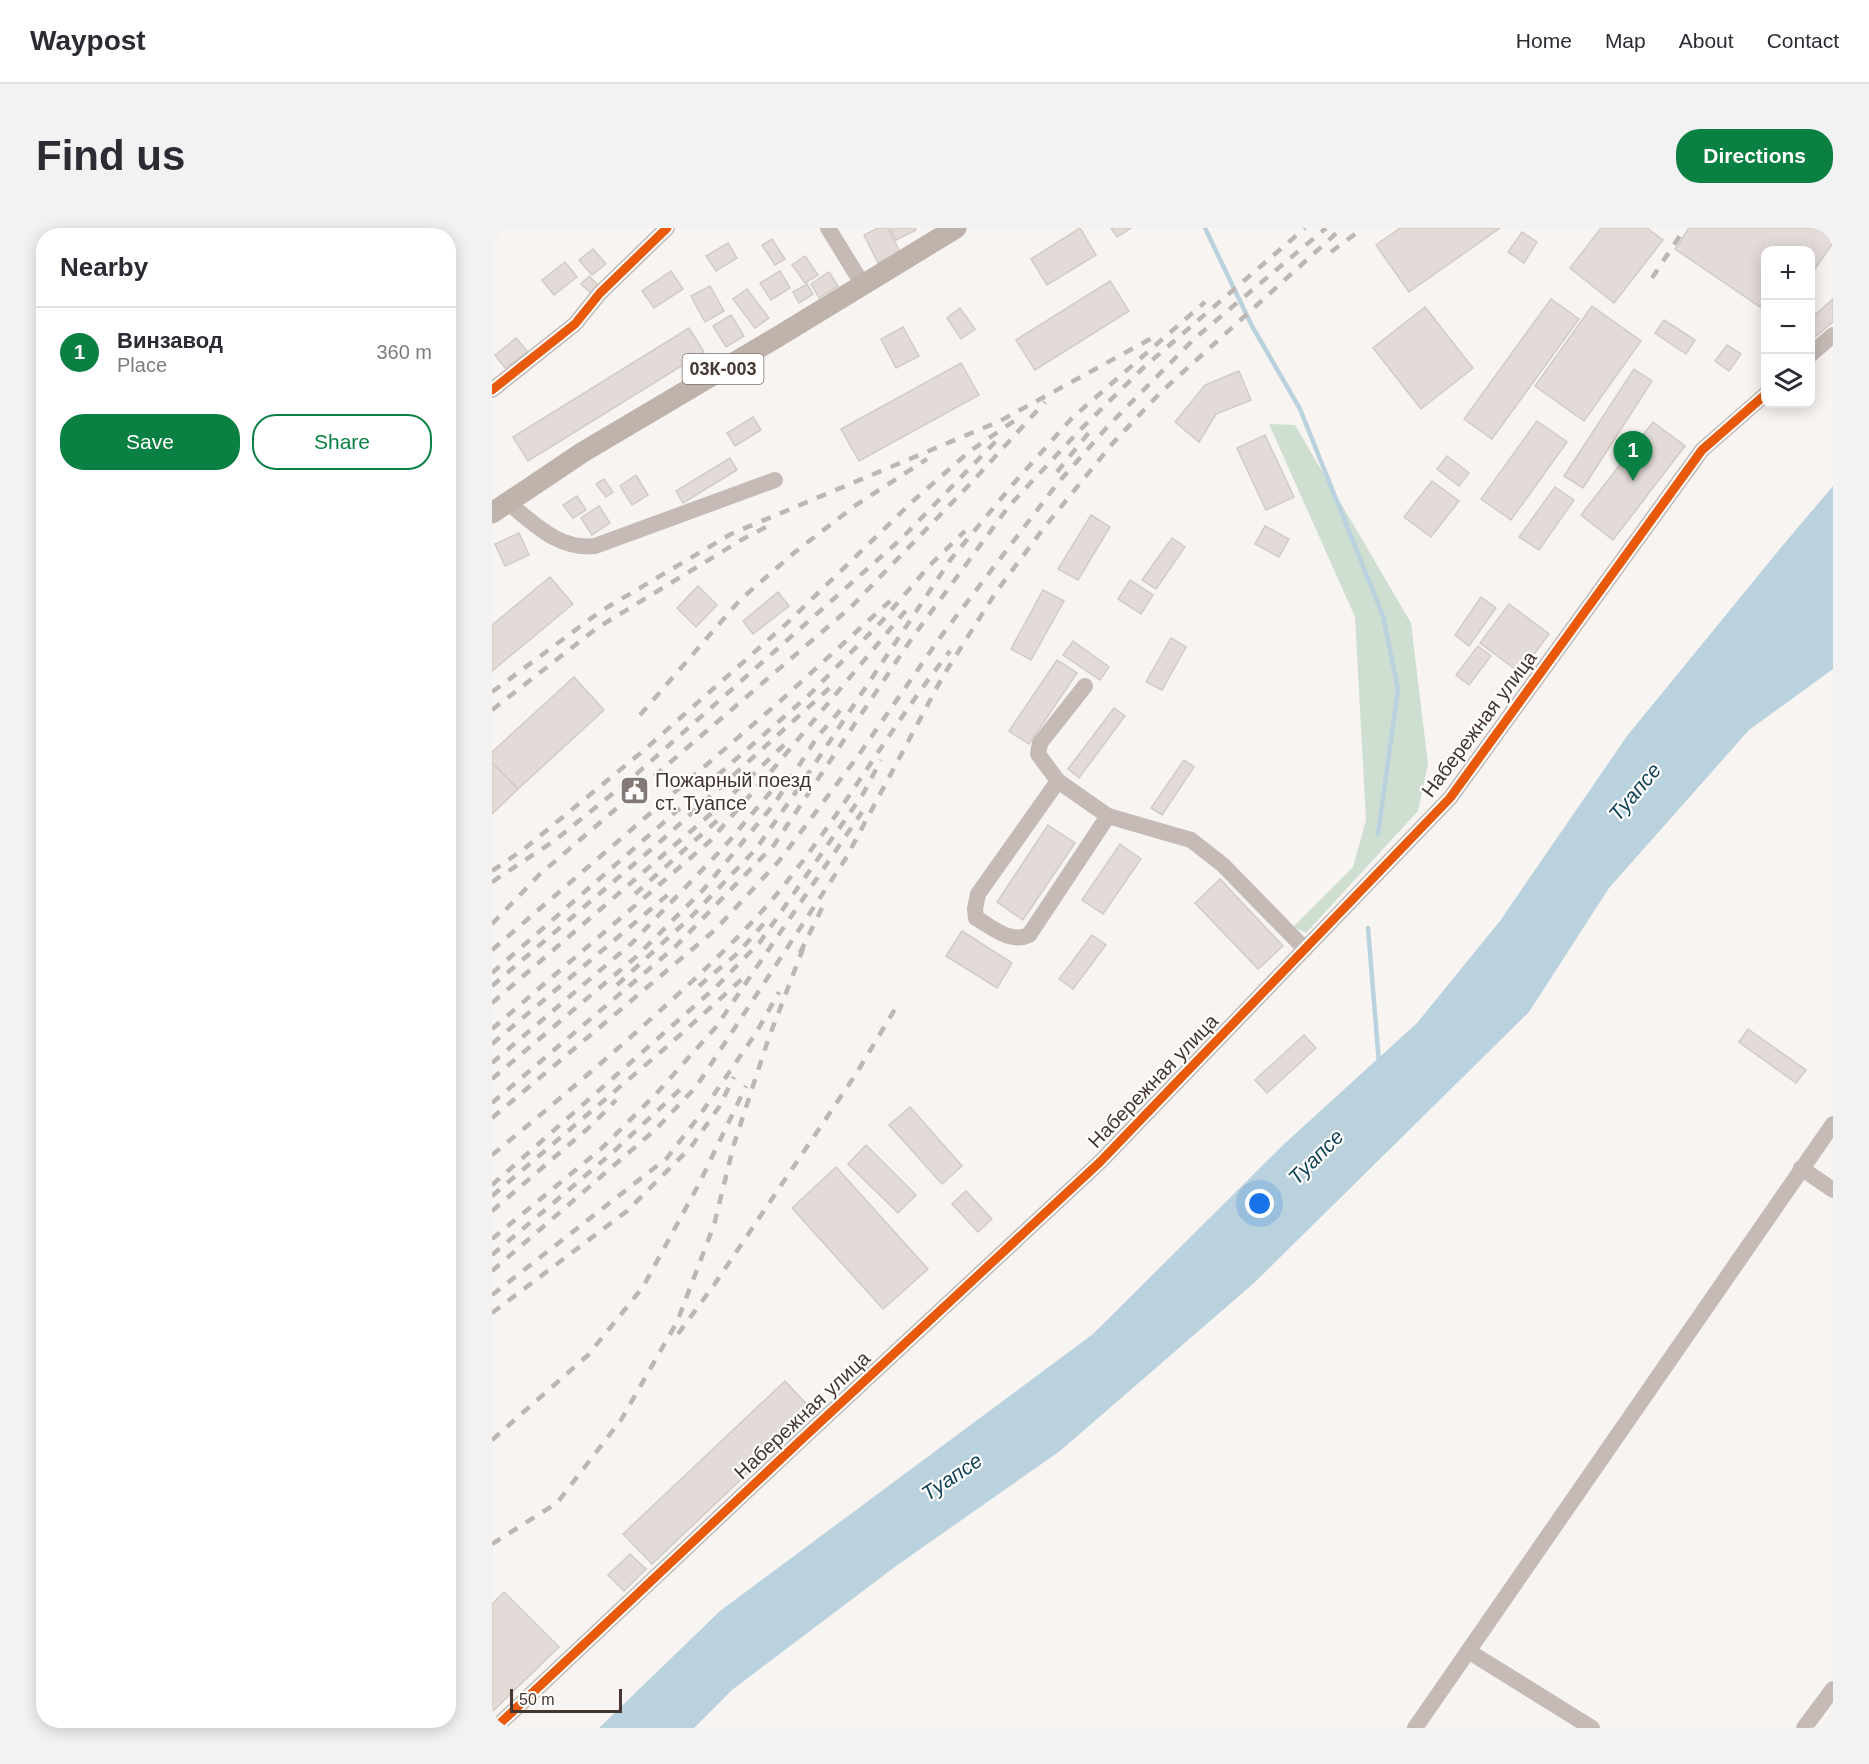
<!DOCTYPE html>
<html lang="en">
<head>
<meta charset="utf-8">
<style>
  body { margin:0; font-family:Arial,sans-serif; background:#f2f2f3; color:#2b2b33 }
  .controls { position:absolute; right:18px; top:18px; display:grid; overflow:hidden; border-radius:12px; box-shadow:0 3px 15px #0003 }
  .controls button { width:54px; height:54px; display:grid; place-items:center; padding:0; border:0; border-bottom:2px solid #e1e1e2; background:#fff; color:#2b2b33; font:30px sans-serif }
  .scale { position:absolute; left:18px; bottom:15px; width:112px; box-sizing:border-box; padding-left:6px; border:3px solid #453730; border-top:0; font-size:16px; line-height:21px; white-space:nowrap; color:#453730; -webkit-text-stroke:4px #fff; paint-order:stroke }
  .you { position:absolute; left:768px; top:976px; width:21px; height:21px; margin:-15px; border:4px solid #fff; border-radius:50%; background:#1a73e8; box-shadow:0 0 0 9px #1a73e833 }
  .badge { display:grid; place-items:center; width:39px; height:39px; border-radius:50%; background:#0b8043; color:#fff; font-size:20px; font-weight:700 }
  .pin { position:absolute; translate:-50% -50px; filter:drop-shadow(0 2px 3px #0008) }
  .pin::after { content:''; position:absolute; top:32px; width:21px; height:18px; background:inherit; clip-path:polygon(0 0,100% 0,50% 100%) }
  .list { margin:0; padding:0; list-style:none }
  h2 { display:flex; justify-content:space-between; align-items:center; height:78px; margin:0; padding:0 24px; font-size:26px }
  h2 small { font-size:20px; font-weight:400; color:#7c7c81 }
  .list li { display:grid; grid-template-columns:39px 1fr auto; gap:18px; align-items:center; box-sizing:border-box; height:90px; padding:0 24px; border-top:2px solid #e1e1e2 }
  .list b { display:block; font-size:22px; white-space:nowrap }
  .list p { margin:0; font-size:20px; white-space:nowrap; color:#7c7c81 }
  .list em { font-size:20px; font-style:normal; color:#7c7c81 }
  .actions { display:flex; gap:12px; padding:18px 24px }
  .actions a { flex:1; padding:14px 0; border:2px solid #0b8043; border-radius:24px; text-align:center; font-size:21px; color:#0b8043 }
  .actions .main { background:#0b8043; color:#fff }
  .icon { flex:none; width:33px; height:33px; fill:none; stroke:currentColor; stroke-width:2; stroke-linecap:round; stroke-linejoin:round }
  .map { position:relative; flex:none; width:1341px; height:1500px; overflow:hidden; border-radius:24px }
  header { display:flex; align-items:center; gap:36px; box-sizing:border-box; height:84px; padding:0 30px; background:#fff; border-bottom:2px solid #e1e1e2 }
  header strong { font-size:28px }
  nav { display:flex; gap:33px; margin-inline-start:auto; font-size:21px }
  .intro { display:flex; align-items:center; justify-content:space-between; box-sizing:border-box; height:144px; padding:0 36px }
  h1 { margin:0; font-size:42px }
  .button { padding:15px 27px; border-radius:24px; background:#0b8043; color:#fff; font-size:21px; font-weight:700 }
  main { display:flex; gap:36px; padding:0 36px }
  aside { flex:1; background:#fff; border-radius:24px; box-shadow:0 3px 15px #0003 }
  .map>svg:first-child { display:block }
  .forest { fill:#cedfd2 }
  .water { fill:#bad2de }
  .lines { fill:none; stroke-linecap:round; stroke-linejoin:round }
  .stream { stroke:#bad2de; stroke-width:4.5 }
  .building { fill:#e3dbd7; stroke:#d2cbc6; stroke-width:1.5 }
  .minor { stroke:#c5bab5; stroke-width:16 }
  .major { stroke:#beb2ab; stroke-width:21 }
  .rail { stroke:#bdb7b3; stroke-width:4.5; stroke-dasharray:10 10; stroke-linecap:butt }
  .cycleway-casing { stroke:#fff; stroke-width:13 }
  .cycleway { stroke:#e8590c; stroke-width:9 }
  .labels { text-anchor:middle; stroke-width:4.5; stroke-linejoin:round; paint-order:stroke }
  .shield { fill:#fff; stroke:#7d736e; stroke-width:1.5 }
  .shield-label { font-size:18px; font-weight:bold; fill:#453730 }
  .street-label { font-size:20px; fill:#453730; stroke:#fff }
  .poi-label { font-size:20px; fill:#453730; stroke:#fff; text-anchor:start }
  .water-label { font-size:21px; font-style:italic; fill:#134357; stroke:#fff }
</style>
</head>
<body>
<header>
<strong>Waypost</strong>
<nav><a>Home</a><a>Map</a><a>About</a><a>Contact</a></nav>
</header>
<div class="intro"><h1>Find us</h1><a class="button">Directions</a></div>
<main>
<aside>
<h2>Nearby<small></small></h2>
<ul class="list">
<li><span class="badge">1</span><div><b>Винзавод</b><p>Place</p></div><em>360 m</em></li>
</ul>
<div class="actions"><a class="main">Save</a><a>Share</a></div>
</aside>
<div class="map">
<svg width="1341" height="1500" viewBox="0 0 1341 1500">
  <rect width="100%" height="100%" fill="#f7f4f2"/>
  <!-- forest -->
  <polygon class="forest" points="777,196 803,197 919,395 936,536 926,583 814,705 801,699 861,639 874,592 863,389"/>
  <!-- water -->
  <polygon class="water" points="1341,258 1341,441 1257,502 1117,660 1037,784 762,1055 568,1223 404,1338 240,1462 202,1500 107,1500 228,1383 601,1106 791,917 925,795 1008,693 1135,508 1291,317"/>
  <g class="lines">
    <!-- stream -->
    <g class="stream">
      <polyline points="713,0 760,98 808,181 891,388 906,461 886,606"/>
      <polyline points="876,700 887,835"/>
    </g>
  </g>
  <!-- building -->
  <g class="building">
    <polygon points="386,0 396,0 408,24 386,35 372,7"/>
    <polygon points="398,0 423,0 424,2 404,12"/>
    <polygon points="588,0 604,27 555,57 539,31"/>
    <polygon points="619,0 639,0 625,9"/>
    <polygon points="908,0 1008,0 917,64 884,17"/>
    <polygon points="1109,0 1155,0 1171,12 1122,75 1078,40"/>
    <polygon points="1197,0 1341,0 1341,15 1318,48 1318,22 1274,22 1274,83 1183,21"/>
    <polygon points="1030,4 1045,14 1032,35 1016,24"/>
    <polygon points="280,11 293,31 283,37 270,17"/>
    <polygon points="236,15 245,30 224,43 214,28"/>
    <polygon points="101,21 114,36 100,47 87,32"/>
    <polygon points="313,28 326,47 313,55 300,37"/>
    <polygon points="73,34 85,49 62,67 50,52"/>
    <polygon points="179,43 191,61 162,80 150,63"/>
    <polygon points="288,43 298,60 279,72 268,55"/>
    <polygon points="337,44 346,58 327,70 319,56"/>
    <polygon points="97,48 107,58 100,66 89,56"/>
    <polygon points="618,53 637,83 543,142 524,112"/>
    <polygon points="315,56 321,66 307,75 301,64"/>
    <polygon points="218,58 232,83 213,94 199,68"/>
    <polygon points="255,61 277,90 263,100 241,71"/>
    <polygon points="1059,71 1087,91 1000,211 972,191"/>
    <polygon points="1341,71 1341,94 1318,113 1318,91"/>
    <polygon points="1100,78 1149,113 1092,193 1043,158"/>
    <polygon points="933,79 981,140 929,181 881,120"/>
    <polygon points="468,80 483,101 469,111 455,90"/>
    <polygon points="239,87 252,108 234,119 221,98"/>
    <polygon points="1172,92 1203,112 1194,126 1163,105"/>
    <polygon points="411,99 427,128 404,140 389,111"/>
    <polygon points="197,100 212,124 36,233 21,209"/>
    <polygon points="24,110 36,124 13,140 3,127"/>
    <polygon points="1235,117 1249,126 1237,143 1223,133"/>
    <polygon points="469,135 487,167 367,233 349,201"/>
    <polygon points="1142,141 1160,153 1091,260 1072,248"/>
    <polygon points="747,143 759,172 724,186 707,214 683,194 713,157"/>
    <polygon points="261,189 269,202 243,218 235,205"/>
    <polygon points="1045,193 1075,214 1019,292 989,271"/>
    <polygon points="1161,194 1193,218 1121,312 1089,287"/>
    <polygon points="773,207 802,269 774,282 745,220"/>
    <polygon points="955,228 977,245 967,258 945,241"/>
    <polygon points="238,230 245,242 191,275 184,263"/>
    <polygon points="144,247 156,267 140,277 128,258"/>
    <polygon points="112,251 121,264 114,269 104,256"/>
    <polygon points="940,253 967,273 939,309 912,289"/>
    <polygon points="1063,259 1082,272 1047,322 1027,309"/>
    <polygon points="85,268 94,282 81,290 71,277"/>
    <polygon points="107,278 118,295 100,307 89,290"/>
    <polygon points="599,287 618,299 586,352 566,341"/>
    <polygon points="773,298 797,311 787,329 763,316"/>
    <polygon points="27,305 37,327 13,338 3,316"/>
    <polygon points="680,310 693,319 664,361 650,352"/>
    <polygon points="58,349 81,376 0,443 0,397"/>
    <polygon points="638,352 661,367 649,386 626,371"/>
    <polygon points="206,358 225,377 204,399 185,380"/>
    <polygon points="551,362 572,373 539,432 519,421"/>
    <polygon points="286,364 297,378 261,406 251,393"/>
    <polygon points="989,369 1004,380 977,418 963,407"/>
    <polygon points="1017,376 1057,406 1028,445 988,415"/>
    <polygon points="679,410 694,419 670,462 654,454"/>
    <polygon points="581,413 617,439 608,452 571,427"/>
    <polygon points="986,418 999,428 977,457 964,447"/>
    <polygon points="565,432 585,445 537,516 517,503"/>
    <polygon points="82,449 112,482 26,561 0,535 0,524"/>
    <polygon points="622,480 633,488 587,550 576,541"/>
    <polygon points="692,532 702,539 670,587 659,580"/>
    <polygon points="0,535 26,561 0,586"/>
    <polygon points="556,597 583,615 531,692 505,674"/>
    <polygon points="628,616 649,631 611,686 590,672"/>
    <polygon points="728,651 791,718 766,741 703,675"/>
    <polygon points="470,703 520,735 505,760 454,728"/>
    <polygon points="600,707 614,717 581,761 567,751"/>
    <polygon points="1256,801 1314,842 1304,855 1247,814"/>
    <polygon points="812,807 824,820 775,865 763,852"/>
    <polygon points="418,879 470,938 450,956 397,897"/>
    <polygon points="374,917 424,967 406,985 356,936"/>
    <polygon points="344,939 436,1041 391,1081 300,980"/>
    <polygon points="474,963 500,991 486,1004 460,976"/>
    <polygon points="293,1153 321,1183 160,1336 131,1306"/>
    <polygon points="138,1326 154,1341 132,1363 116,1347"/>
    <polygon points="12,1364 67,1419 0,1484 0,1376"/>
  </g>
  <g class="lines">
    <!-- minor -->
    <g class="minor">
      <polyline points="336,0 371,57"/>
      <polyline points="1318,127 1341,107"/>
      <polyline points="0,162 83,96 108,65 175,0"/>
      <path d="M15 274C43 296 66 322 103 318L283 252"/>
      <polyline points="593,458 548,515 546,526 566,553 616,588 699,612 731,637 813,721"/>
      <path d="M566 553 486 666 483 681 484 690C500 699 518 716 537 707L616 588"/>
      <polyline points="1309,940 1341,962"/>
      <polyline points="976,1423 1100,1500"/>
      <polyline points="3,1500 308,1213 608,934 958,570 1210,222 1274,166"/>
      <polyline points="923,1500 1341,896"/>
      <polyline points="1312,1500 1341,1461"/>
    </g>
    <!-- major -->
    <polyline class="major" points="0,285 91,224 287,108 464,0"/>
    <!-- rail -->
    <g class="rail">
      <polyline points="839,24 871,0"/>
      <polyline points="1160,50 1193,0"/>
      <polyline points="565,244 599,202"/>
      <polyline points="0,464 109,383 239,306 508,193 662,109"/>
      <polyline points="0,482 105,400 251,311 274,299"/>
      <polyline points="148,487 248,372 303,324 364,277 435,231"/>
      <polyline points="0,643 32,621 151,523 293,397 421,273 478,223 522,193"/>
      <polyline points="0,654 62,613 140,550 409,311 507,210"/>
      <polyline points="143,666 228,590"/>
      <polyline points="0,696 47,647 359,379 479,255 553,174"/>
      <polyline points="0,722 286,475 398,373"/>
      <polyline points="308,725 333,674"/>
      <polyline points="0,745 317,467 390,393 438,337 473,303"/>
      <polyline points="125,757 199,689 264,621 306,561 459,331 522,255 580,190 713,74"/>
      <polyline points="0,758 170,612 342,456"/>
      <polyline points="207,758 247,724 274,693"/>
      <polyline points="0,775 229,577 294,515"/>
      <polyline points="0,801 218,613 282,540 420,375"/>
      <polyline points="0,816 179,664"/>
      <polyline points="0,835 140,715 232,619 292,548"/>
      <polyline points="0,851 145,728 211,662 283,575 326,508 352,478"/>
      <polyline points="0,875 184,718 282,617 420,410 517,278 587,203 651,140 813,0"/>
      <polyline points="0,890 223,702 287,633 366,528 447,411 565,256 616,198 702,111 834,0"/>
      <path d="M0 927C62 876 123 824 182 770 218 737 253 704 284 667 348 590 396 502 458 423"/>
      <polyline points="0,957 224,759 268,714 371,566 389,532"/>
      <polyline points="0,968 178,816 250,751"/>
      <polyline points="0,983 101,896 124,872"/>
      <polyline points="0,1011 109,921 164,866 224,799 370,584"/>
      <polyline points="0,1027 120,925 193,857"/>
      <polyline points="0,1043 164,901 204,859 354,630 451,448 504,364 551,301 620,216 669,164 850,0"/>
      <polyline points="0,1067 175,930 208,887 264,805 287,764"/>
      <polyline points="0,1085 135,983 199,919 227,879 242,849"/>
      <polyline points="186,1106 222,1057 364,846 403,781"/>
      <polyline points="0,1212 96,1127 151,1059 208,954 254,858"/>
      <polyline points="0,1316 65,1275 129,1192 185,1094 222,997 242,916 276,812 312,718"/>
    </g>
    <defs>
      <g id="cycleway">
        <polyline points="0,162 83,96 108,65 175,0"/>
        <polyline points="3,1500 308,1213 608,934 958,570 1210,222 1274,166"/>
      </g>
    </defs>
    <!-- cycleway casing -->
    <use href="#cycleway" class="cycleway-casing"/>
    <!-- cycleway -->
    <use href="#cycleway" class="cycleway"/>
  </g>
  <!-- icons -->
  <defs>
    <symbol id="civic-square" viewBox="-11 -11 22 22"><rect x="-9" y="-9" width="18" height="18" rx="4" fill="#837974" stroke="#fff"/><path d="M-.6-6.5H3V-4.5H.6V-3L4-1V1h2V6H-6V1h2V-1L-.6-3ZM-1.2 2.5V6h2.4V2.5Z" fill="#fff"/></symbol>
  </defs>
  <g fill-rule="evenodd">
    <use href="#civic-square" x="126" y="546" width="33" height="33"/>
  </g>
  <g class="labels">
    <!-- shield labels -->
    <rect class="shield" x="190.5" y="126" width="81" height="30" rx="4.5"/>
    <g class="shield-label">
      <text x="231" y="147">03К-003</text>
    </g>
    <!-- street labels -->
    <g class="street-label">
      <text transform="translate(987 496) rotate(-53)" y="7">Набережная улица</text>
      <text transform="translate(661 853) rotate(-46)" y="7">Набережная улица</text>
      <text transform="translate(310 1187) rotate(-43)" y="7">Набережная улица</text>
    </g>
    <!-- poi labels -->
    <g class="poi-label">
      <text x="163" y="559">Пожарный поезд<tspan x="163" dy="23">ст. Туапсе</tspan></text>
    </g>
    <!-- water labels -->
    <g class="water-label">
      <text transform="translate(1143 564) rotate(-50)" y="7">Туапсе</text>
      <text transform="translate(824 929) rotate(-45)" y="7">Туапсе</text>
      <text transform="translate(460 1249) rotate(-34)" y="7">Туапсе</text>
    </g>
  </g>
</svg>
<div class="controls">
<button>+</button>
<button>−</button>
<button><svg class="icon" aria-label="layers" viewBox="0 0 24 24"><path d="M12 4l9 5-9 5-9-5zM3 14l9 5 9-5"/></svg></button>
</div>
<div class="scale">50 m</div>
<div class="you"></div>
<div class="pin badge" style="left:1141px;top:253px">1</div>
</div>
</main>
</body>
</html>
